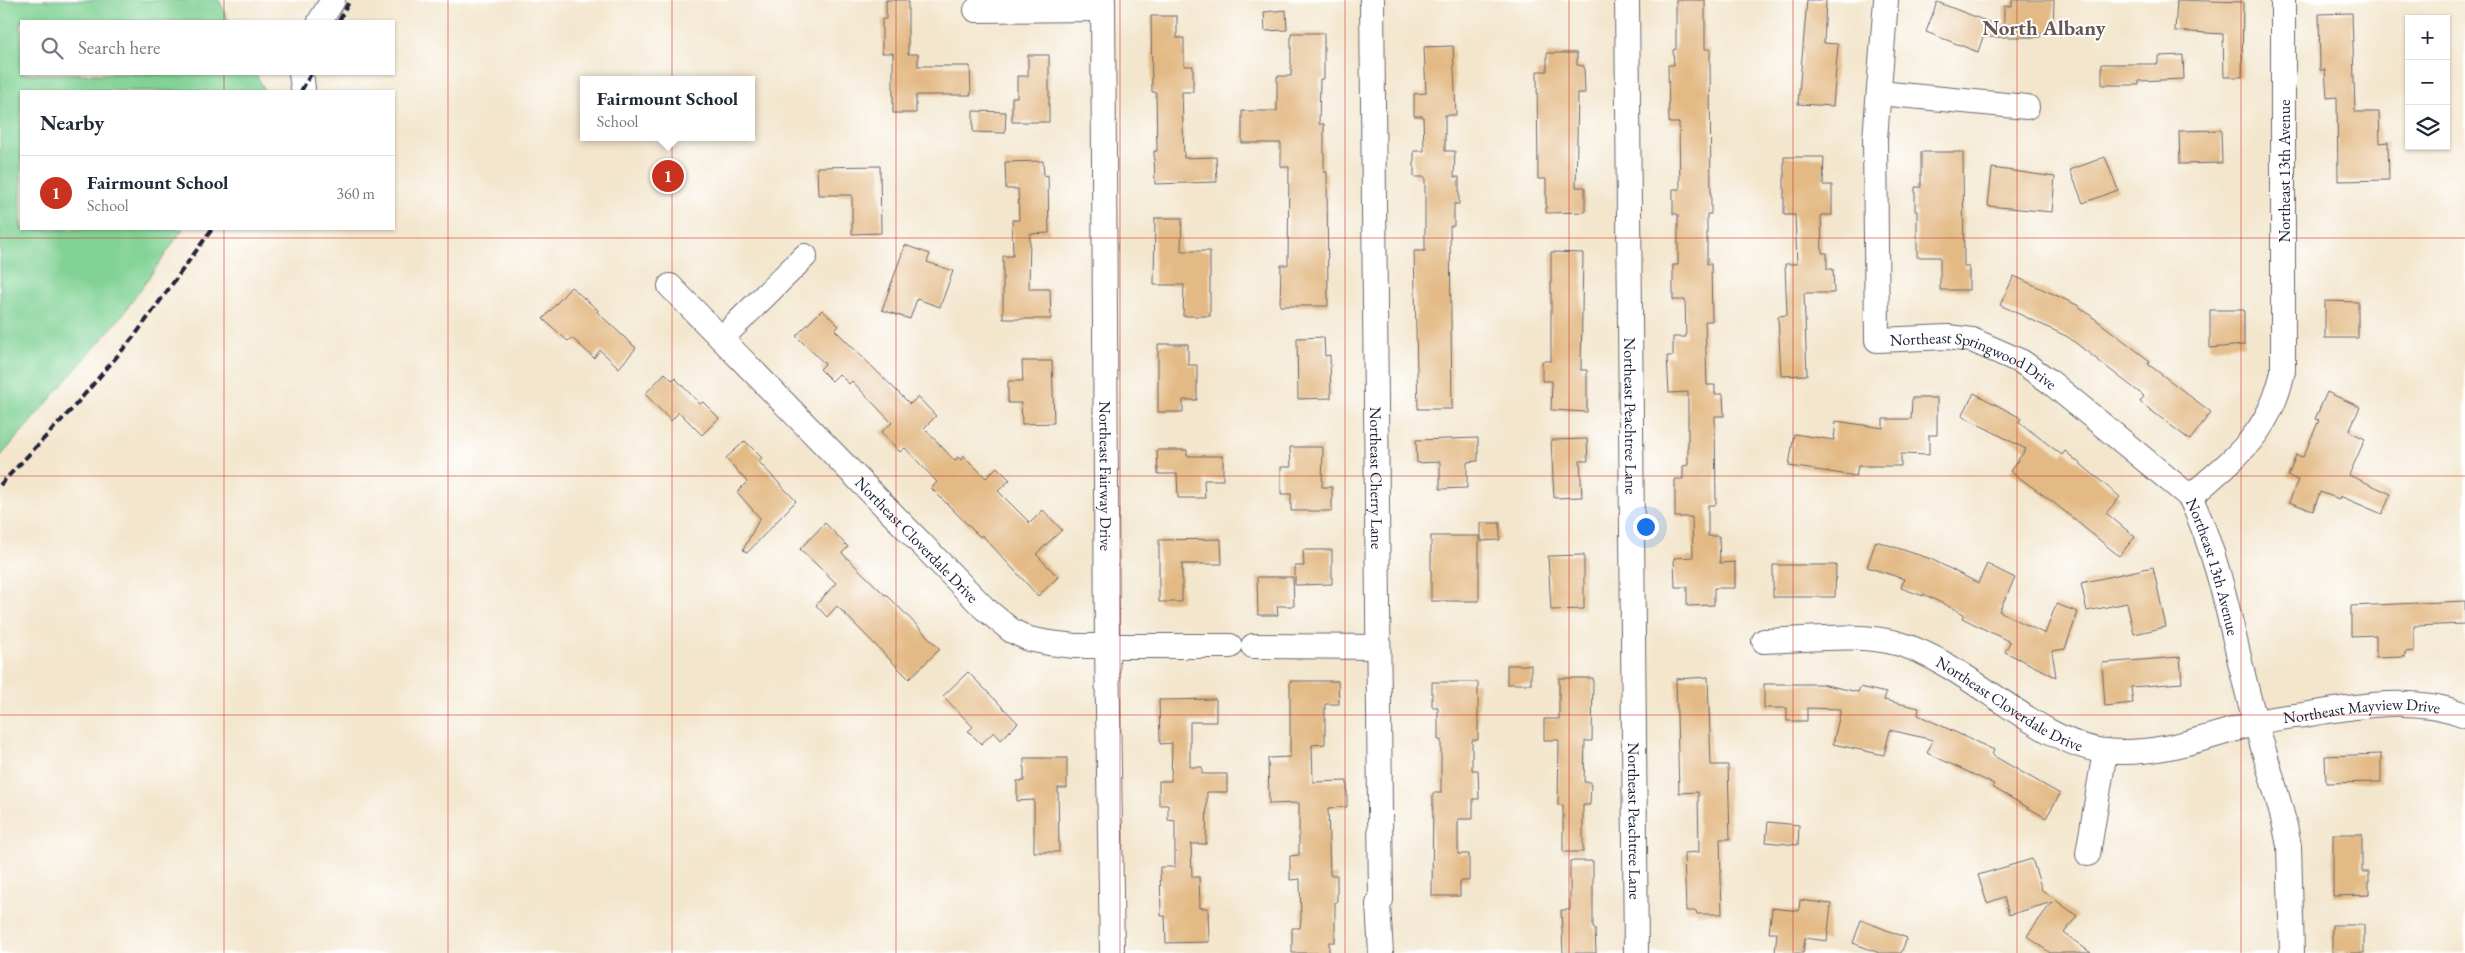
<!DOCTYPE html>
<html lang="en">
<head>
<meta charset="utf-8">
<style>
  body { margin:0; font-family:"EB Garamond",serif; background:#f2f2f3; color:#1f2937 }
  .controls { position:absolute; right:15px; top:15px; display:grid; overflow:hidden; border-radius:0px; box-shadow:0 1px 4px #0004 }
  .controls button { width:45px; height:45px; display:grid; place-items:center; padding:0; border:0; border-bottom:1px solid #e0e1e3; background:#fff; color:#1f2937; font:25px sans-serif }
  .you { position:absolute; left:1645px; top:526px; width:18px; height:18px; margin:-12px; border:4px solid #fff; border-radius:50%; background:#1a73e8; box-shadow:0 0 0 8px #1a73e833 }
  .badge { display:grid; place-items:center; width:32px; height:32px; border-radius:50%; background:#c8321e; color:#fff; font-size:16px; font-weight:700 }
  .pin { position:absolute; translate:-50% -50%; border:2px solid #fff; box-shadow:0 1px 5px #0006 }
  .popup { position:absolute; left:580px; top:76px; width:175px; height:65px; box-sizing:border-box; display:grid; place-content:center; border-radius:0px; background:#fff; filter:drop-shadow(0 1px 4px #0005); font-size:16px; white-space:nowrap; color:#747a83 }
  .popup b { font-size:19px; color:#1f2937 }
  .popup::after { content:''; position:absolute; left:50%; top:100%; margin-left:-10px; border:10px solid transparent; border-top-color:#fff }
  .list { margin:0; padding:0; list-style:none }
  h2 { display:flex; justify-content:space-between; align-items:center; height:65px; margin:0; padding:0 20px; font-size:21px }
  h2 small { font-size:16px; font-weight:400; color:#747a83 }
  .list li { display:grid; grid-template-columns:32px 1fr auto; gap:15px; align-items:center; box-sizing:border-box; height:75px; padding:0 20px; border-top:1px solid #e0e1e3 }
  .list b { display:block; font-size:19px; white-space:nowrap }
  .list p { margin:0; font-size:16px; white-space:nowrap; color:#747a83 }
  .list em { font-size:16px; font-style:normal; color:#747a83 }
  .icon { flex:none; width:28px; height:28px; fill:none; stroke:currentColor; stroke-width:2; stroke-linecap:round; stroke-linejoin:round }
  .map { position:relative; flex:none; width:2465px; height:953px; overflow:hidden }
  .search { position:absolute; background:#fff; box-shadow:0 1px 4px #0004; left:20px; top:20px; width:375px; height:55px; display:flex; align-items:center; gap:12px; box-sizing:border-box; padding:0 18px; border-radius:0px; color:#747a83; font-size:19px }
  .panel { position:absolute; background:#fff; box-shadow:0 1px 4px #0004; left:20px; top:90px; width:375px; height:140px; border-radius:0px }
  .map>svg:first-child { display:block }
  .green { fill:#81d294; stroke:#527a68 }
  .building { fill:#e3ba85 }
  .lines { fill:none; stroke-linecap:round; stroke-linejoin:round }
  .minor-casing { stroke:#6b676e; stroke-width:26 }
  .minor { stroke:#fff; stroke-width:24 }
  .rail { stroke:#22223b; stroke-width:4; stroke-dasharray:8 4; stroke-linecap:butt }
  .grid { fill:none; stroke:#c8321e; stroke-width:1; stroke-opacity:0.55 }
  .labels { text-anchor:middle; stroke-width:4; stroke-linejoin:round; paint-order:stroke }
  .street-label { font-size:16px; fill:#22223b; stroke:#fff }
  .district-label { font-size:21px; font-weight:bold; fill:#665755; stroke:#fff }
</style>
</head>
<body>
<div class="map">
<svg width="2465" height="953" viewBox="0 0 2465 953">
  <rect width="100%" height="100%" fill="#fff"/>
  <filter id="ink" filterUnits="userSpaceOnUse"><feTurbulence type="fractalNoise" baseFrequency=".02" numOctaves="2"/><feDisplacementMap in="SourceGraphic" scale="10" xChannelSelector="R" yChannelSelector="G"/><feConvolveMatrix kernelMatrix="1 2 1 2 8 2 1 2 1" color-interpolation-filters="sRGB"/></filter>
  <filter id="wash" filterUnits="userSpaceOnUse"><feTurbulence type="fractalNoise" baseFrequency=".0096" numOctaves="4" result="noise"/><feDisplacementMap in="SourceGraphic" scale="20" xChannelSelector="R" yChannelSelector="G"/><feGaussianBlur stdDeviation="1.12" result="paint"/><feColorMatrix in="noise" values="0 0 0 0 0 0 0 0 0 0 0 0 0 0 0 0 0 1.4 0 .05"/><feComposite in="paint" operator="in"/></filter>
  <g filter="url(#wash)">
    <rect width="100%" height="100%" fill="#f3e6cd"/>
    <!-- green -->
    <polygon class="green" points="0,0 219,0 229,21 21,21 21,74 256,74 265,91 21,91 21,229 183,229 121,317 0,457"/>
    <g id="blocks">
      <!-- building -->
      <g class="building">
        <polygon points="886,0 908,0 908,54 918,54 918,66 970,66 971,95 916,95 916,113 893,113 893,53 882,53 882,19 886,19"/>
        <polygon points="1676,0 1705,0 1705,49 1710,49 1711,214 1707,214 1707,264 1711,264 1712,321 1705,321 1707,385 1715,385 1715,394 1723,394 1724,416 1715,416 1716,505 1708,505 1708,536 1719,536 1720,563 1735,562 1735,588 1714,588 1714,605 1687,606 1687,587 1675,587 1674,558 1693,557 1692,517 1675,517 1675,479 1683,479 1683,466 1688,465 1688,392 1669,393 1667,356 1673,356 1673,337 1686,337 1685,300 1673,300 1673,265 1678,265 1678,214 1673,214 1673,189 1680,189 1679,123 1669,123 1668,65 1674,65 1673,50 1676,49"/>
        <polygon points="1807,0 1826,0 1824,43 1838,44 1833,106 1798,104"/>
        <polygon points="2012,0 2054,0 2053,34 2040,33 2040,37 1983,37 1978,52 1926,32 1937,2 2004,28 2004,6 2012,6"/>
        <polygon points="2177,0 2243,2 2242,77 2224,77 2223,34 2175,31"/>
        <polygon points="1286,10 1287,30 1265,31 1264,12"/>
        <polygon points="2352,13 2355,112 2379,112 2380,143 2388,142 2389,180 2338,181 2337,97 2327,98 2325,70 2320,70 2319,14"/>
        <polygon points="1151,16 1177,16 1177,38 1184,38 1184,66 1193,66 1193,92 1182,92 1184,158 1216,157 1217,182 1155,184 1154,151 1157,151 1156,92 1152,92"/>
        <polygon points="1291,33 1324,33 1324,79 1320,79 1319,124 1324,124 1324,172 1327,172 1328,306 1280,306 1281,265 1288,265 1289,167 1281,167 1281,143 1242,143 1242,111 1277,111 1277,76 1291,76"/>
        <polygon points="1453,46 1456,115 1445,115 1445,151 1455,151 1454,177 1459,177 1459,204 1454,204 1454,226 1450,226 1452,409 1418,409 1414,251 1425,251 1425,177 1414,177 1414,151 1424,151 1423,116 1414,116 1414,94 1426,93 1424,47"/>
        <polygon points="1547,53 1577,53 1577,65 1584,66 1585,93 1578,93 1576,187 1585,187 1585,212 1546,213 1546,179 1538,179 1537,71 1547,71"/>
        <polygon points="1028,55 1049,55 1049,122 1012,122 1012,97 1017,97 1017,76 1028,76"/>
        <polygon points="2183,55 2184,79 2139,81 2139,85 2102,85 2102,64 2158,64 2158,56"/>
        <polygon points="973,111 1006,112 1005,133 973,132"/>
        <polygon points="2221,130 2222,163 2180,164 2179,131"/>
        <polygon points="1921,152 1963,152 1964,267 1969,267 1969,290 1940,290 1940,257 1917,257 1917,211 1915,211 1915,187 1921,187"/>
        <polygon points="1784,157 1824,157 1823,185 1832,185 1832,215 1821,215 1822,253 1827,253 1827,269 1833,269 1834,293 1804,293 1807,375 1781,376 1778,316 1787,315 1785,264 1797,264 1795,215 1784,215"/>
        <polygon points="2105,157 2118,190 2083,203 2070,170"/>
        <polygon points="1043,161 1044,176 1048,175 1049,233 1030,234 1029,289 1050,289 1051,319 1003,319 1003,256 1013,256 1012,220 1019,220 1018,189 1006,189 1005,162"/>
        <polygon points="880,166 881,233 852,234 852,195 818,195 817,167"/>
        <polygon points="1992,168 2055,177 2052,212 1988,206"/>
        <polygon points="1155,218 1182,218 1181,251 1210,251 1210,316 1183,316 1184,285 1154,285"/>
        <polygon points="905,245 930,254 927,262 953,271 940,307 917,299 910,319 882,310"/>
        <polygon points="1551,252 1583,253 1581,370 1587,370 1587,412 1551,410 1552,381 1542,381 1542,361 1551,361"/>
        <polygon points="2014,276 2077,305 2150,361 2148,364 2211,412 2190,440 2140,402 2144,396 2068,337 2000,305"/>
        <polygon points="571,287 598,310 597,312 636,348 619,368 600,350 594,358 572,338 568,341 543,319"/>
        <polygon points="2325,301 2358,302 2358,338 2325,338"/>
        <polygon points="822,310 839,326 835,330 910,404 918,397 936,416 924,428 955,461 958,457 961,460 964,456 986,478 997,467 1010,480 998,491 1030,523 1043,510 1062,530 1036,554 1058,577 1038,596 982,535 980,537 931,488 937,482 905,448 900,452 881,432 892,423 852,381 849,384 839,374 832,381 820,369 825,364 796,336"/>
        <polygon points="2210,310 2244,310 2244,345 2210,348"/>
        <polygon points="1324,337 1325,356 1330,355 1331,398 1298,399 1297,338"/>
        <polygon points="1158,344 1188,344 1188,365 1197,365 1197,400 1183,400 1183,412 1158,412"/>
        <polygon points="1022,361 1052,361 1054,423 1022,424 1021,403 1008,403 1008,381 1023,381"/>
        <polygon points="665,373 672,380 675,378 700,404 703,402 719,418 702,435 679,412 671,421 645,394"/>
        <polygon points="2327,392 2360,407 2349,431 2365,439 2349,475 2391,494 2382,514 2340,496 2339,499 2320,492 2313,511 2289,502 2298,480 2288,476 2296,455 2303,457 2319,420 2315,419"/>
        <polygon points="1974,393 2021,418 2019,422 2062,455 2065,451 2120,497 2106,513 2135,537 2119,556 2053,502 2010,471 2026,449 1962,416"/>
        <polygon points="1912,398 1937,398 1937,435 1929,435 1929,455 1901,454 1901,466 1858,466 1856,476 1789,466 1794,434 1834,440 1836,421 1883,428 1883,419 1911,419"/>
        <polygon points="1478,438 1478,461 1467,462 1467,488 1440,489 1440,462 1417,463 1416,440"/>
        <polygon points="1587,439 1588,461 1580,461 1582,497 1554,498 1551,440"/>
        <polygon points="745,441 762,458 758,461 796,501 747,553 743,550 760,518 737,492 747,482 726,458"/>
        <polygon points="1290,447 1323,447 1322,487 1332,487 1332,511 1291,511 1291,494 1281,494 1281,467 1291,467"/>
        <polygon points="1157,450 1187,450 1187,456 1223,456 1223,480 1204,480 1205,498 1178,498 1177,474 1158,474"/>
        <polygon points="825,523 848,547 842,553 885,595 886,594 940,649 909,679 837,606 827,617 816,605 836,583 800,549"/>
        <polygon points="1481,523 1500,523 1500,540 1481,541"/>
        <rect x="1431" y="536" width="48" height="65"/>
        <polygon points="1221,539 1222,564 1182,564 1182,602 1159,602 1159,540"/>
        <polygon points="1876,541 1931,559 1978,583 1987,564 2015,578 1999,611 2045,634 2056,604 2078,612 2065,649 2052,651 2056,677 2005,652 2010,642 1962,618 1964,614 1923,594 1923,596 1901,588 1904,579 1867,567"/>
        <polygon points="1303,550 1332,550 1332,584 1295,585 1295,566 1304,566"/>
        <polygon points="1584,555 1584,609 1551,610 1548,556"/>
        <polygon points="1773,565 1836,565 1835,597 1773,597"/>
        <polygon points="2153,567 2166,627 2134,634 2127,603 2087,611 2081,583"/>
        <polygon points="1257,577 1293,577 1294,606 1277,606 1278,615 1258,615"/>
        <polygon points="2465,601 2465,624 2414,626 2414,651 2405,652 2405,657 2376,658 2376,635 2351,636 2351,606"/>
        <polygon points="2180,657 2182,683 2131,687 2133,703 2105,706 2102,663"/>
        <rect x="1507" y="665" width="24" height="19"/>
        <polygon points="968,672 1018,723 1001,740 994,732 981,744 968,731 973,727 943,696"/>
        <polygon points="1708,677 1711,765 1728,765 1730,839 1720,839 1722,914 1697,914 1696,911 1686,911 1684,853 1699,852 1698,792 1679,793 1676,679"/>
        <polygon points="1559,678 1593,678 1592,741 1585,741 1584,782 1591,782 1590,805 1583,805 1583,852 1563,852 1563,805 1558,805 1559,740 1544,740 1544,719 1559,719"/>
        <polygon points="1290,681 1338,681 1339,704 1325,704 1325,744 1312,745 1313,782 1347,781 1347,807 1328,808 1330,875 1337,875 1337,902 1335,902 1335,942 1329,942 1329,953 1292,953 1292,928 1300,928 1301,919 1300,879 1290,880 1290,856 1299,855 1299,803 1269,804 1268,758 1290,757"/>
        <polygon points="1432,682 1478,682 1478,740 1472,740 1472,770 1478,770 1479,799 1473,799 1473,819 1458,819 1458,854 1469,854 1469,881 1460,881 1460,896 1432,896 1433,793 1441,793 1441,740 1438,740 1438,707 1432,707"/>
        <polygon points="1764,684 1821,684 1858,692 1860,687 1886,693 1884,700 1919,708 1918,715 1994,750 1992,755 2060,794 2046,818 1992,787 1994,784 1927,753 1933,740 1890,730 1884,755 1833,744 1841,709 1807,708 1807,721 1787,721 1787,708 1764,708"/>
        <polygon points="1216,699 1216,722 1190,722 1190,767 1202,767 1202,774 1227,774 1227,792 1207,792 1206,844 1191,844 1192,877 1199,877 1200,908 1208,908 1209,942 1166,943 1165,916 1161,916 1160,867 1175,867 1175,821 1168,820 1168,805 1159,805 1159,781 1171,781 1172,743 1160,744 1159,700"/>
        <polygon points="2381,754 2381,782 2326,783 2325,756"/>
        <polygon points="1024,758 1067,758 1067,788 1058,788 1059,852 1034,852 1034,800 1017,801 1017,781 1024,781"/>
        <polygon points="1768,822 1799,825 1798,845 1766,842"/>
        <polygon points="2333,834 2362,834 2362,872 2369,872 2369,895 2333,896"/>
        <polygon points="2032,859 2042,890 2077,916 2064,933 2091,953 2050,953 2027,936 2052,902 2009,915 2004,897 1987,903 1978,875"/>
        <polygon points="1570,861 1593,861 1593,928 1595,928 1596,953 1563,953 1561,910 1570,910"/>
        <polygon points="1800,900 1831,904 1827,941 1805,938 1803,953 1775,953 1777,933 1769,933 1772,908 1799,911"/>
        <polygon points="1861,920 1907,938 1901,953 1879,953 1853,943"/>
        <rect x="2332" y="925" width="32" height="28"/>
      </g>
    </g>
  </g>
  <g filter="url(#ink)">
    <use href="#blocks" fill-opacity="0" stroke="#6b676e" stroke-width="1"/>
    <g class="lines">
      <defs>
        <g id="minor">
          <path id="s1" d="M1103 0 1107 647 1112 953"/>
          <path id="s2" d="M1372 0 1380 810 1381 900 1378 904 1381 953"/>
          <path id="s3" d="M1627 0 1636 953"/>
          <path id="s4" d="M1886 0 1875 139 1877 340 1948 337 1972 340 2022 362 2049 381 2190 497"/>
          <path id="s5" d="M2283 0V371C2270 434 2235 457 2190 497 2218 555 2230 621 2245 683 2257 731 2273 778 2285 826L2289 846 2292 953"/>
          <polyline points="976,10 1103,9"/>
          <polyline points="320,21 333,0"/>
          <polyline points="301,74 303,88"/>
          <polyline points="1879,93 2027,107"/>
          <path id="s6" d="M670 286 984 608 1012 631 1029 639 1049 643 1075 646H1230"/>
          <polyline points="722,338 805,256"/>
          <path id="s7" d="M1764 641C1808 640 1858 632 1900 644 1968 664 2036 742 2104 751 2155 757 2207 737 2256 723 2271 718 2288 717 2304 715 2356 706 2414 695 2465 715"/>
          <polyline points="1253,646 1378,647"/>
          <polyline points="2088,854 2105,751"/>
        </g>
      </defs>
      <!-- minor casing -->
      <use href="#minor" class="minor-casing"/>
      <!-- minor -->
      <use href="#minor" class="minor"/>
      <!-- rail -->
      <g class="rail">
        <polyline points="339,21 350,0"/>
        <polyline points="301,91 311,74"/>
        <polyline points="0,485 72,409 136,334 212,229"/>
      </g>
    </g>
  </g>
  <!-- grid -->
  <path class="grid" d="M224 0V21M448 0V953M672 0V953M896 0V953M1120 0V953M1345 0V953M1569 0V953M1793 0V953M2017 0V953M2241 0V953M224 74V91M224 229V953M0 238H2465M0 476H2465M0 715H2465"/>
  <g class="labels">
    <!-- street labels -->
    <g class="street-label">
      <text transform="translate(2284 171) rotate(-90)" y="6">Northeast 13th Avenue</text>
      <text dy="6" stroke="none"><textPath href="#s4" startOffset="442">Northeast Springwood Drive</textPath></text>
      <text dy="6" stroke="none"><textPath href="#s3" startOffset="416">Northeast Peachtree Lane</textPath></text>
      <text dy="6" stroke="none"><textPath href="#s1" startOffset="476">Northeast Fairway Drive</textPath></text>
      <text dy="6" stroke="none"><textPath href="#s2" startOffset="478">Northeast Cherry Lane</textPath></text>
      <text dy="6" stroke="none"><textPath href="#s6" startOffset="354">Northeast Cloverdale Drive</textPath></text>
      <text dy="6" stroke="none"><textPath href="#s5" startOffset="605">Northeast 13th Avenue</textPath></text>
      <text dy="6" stroke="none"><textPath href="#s7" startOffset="262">Northeast Cloverdale Drive</textPath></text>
      <text dy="6" stroke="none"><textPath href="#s7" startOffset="631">Northeast Mayview Drive</textPath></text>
      <text dy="6" stroke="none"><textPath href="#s3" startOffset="821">Northeast Peachtree Lane</textPath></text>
    </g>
    <!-- district labels -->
    <g class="district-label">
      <text x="2044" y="35">North Albany</text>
    </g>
  </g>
</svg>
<div class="controls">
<button>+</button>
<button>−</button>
<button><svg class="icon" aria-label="layers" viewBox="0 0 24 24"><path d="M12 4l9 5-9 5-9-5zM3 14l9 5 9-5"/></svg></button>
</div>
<div class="you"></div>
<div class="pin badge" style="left:668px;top:176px">1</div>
<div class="popup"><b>Fairmount School</b>School</div>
<div class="search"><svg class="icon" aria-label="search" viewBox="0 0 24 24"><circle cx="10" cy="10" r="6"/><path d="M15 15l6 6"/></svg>Search here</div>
<section class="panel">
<h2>Nearby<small></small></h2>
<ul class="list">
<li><span class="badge">1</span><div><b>Fairmount School</b><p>School</p></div><em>360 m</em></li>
</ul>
</section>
</div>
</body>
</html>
